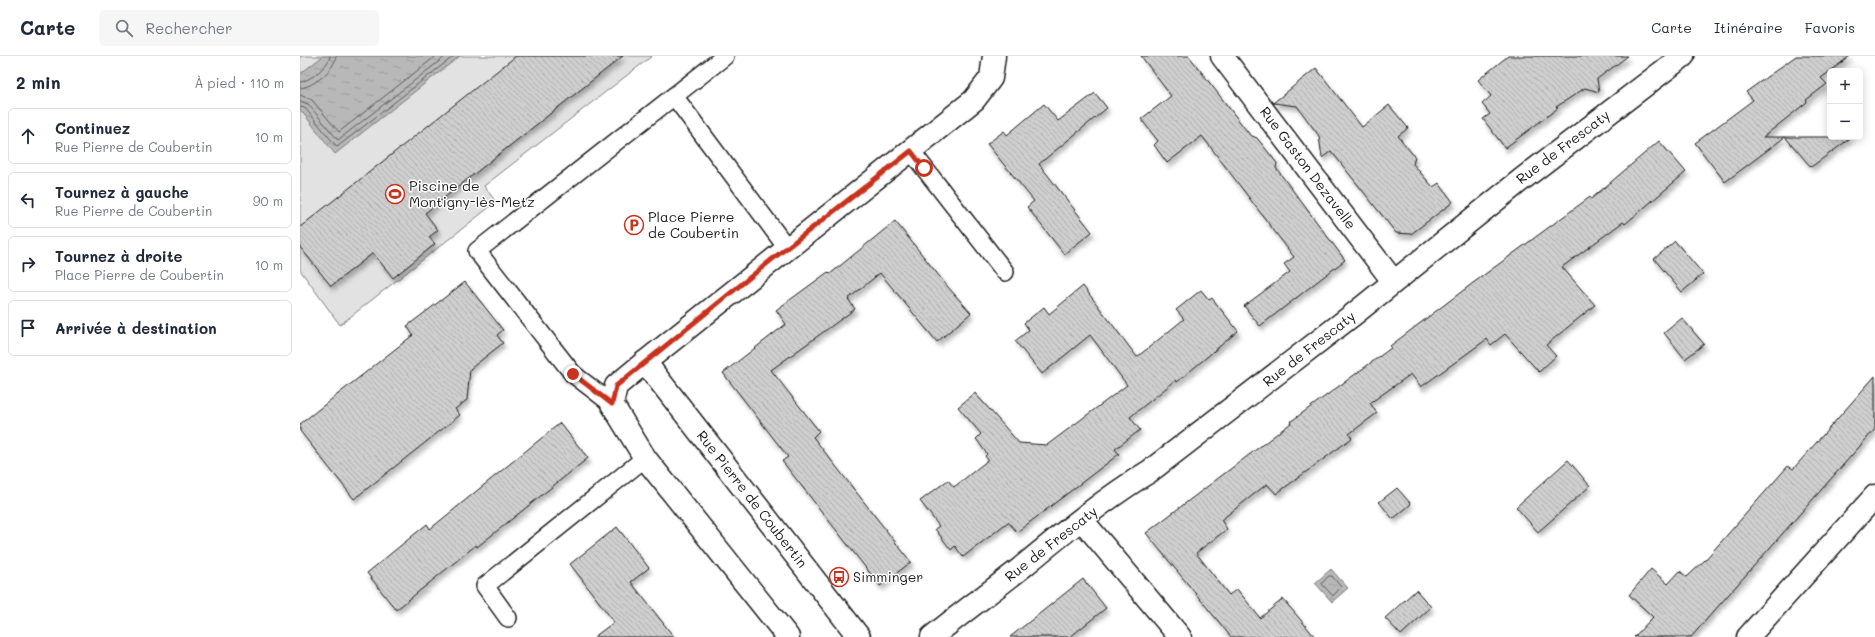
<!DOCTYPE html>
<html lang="fr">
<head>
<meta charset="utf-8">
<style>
  body { margin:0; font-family:Mali,sans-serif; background:#f6f6f7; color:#1f2937 }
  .controls { position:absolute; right:12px; top:12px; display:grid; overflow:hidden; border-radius:6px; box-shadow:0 2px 10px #0003 }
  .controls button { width:36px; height:36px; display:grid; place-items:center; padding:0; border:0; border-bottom:1px solid #e0e1e3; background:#fff; color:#1f2937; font:20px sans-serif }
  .stop { position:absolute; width:12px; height:12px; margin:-9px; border:3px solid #c8321e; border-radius:50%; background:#fff }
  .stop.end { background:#c8321e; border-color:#fff; box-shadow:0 1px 4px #0008 }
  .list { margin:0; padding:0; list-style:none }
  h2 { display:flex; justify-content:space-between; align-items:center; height:52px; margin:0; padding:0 16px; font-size:17px }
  h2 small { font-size:13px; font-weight:400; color:#747a83 }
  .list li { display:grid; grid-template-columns:26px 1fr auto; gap:12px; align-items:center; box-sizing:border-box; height:56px; margin:0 8px 8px; padding:0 8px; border:1px solid #e0e1e3; border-radius:6px }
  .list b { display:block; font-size:15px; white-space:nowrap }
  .list p { margin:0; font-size:13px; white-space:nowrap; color:#747a83 }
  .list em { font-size:13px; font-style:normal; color:#747a83 }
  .icon { flex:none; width:22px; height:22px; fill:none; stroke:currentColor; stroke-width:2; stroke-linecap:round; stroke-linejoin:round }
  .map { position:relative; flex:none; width:1575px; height:581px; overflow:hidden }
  header { display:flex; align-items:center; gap:24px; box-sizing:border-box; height:56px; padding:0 20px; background:#fff; border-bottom:1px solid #e0e1e3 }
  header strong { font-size:19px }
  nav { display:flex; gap:22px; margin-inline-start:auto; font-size:14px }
  .search { width:280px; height:36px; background:#f6f6f7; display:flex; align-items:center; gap:10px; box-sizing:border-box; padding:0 14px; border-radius:6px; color:#747a83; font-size:15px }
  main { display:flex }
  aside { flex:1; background:#fff }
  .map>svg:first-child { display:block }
  .pitch { fill:#e2e2e2; stroke:#7f7f7f }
  .water { fill:url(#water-ripples); stroke:#7a7a7a }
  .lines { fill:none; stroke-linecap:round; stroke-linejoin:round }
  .shore { stroke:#5a5a5a; stroke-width:1 }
  .building { fill:url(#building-back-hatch); stroke:#1c1c1c; filter:url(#shadow) }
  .service-casing { stroke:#1c1c1c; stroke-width:20 }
  .minor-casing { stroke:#1c1c1c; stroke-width:25 }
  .tertiary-casing { stroke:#1c1c1c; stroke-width:25 }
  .service { stroke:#fff; stroke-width:17 }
  .minor { stroke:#fff; stroke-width:22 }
  .tertiary { stroke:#fff; stroke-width:22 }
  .route { stroke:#c8321e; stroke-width:5 }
  .labels { text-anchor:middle; stroke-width:3; stroke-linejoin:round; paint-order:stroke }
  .street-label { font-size:14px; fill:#1c1c1c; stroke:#fff }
  .poi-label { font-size:14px; fill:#1c1c1c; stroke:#fff; text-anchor:start }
</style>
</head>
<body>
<header>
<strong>Carte</strong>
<div class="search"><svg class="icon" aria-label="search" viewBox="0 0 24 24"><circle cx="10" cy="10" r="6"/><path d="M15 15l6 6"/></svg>Rechercher</div>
<nav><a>Carte</a><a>Itinéraire</a><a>Favoris</a></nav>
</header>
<main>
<aside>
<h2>2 min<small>À pied · 110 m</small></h2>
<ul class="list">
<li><svg class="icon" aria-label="ahead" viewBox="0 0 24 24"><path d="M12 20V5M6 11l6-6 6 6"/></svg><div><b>Continuez</b><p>Rue Pierre de Coubertin</p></div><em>10 m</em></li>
<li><svg class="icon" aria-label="left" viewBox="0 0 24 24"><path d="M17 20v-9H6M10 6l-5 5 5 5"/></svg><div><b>Tournez à gauche</b><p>Rue Pierre de Coubertin</p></div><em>90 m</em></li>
<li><svg class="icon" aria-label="right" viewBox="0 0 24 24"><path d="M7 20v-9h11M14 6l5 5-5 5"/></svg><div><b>Tournez à droite</b><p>Place Pierre de Coubertin</p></div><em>10 m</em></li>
<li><svg class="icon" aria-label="arrive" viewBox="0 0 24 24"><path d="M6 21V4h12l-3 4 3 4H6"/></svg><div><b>Arrivée à destination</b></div></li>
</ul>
</aside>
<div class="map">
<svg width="1575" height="581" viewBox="0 0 1575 581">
  <defs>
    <pattern id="water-ripples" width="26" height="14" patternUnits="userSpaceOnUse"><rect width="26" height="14" fill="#b8b8b8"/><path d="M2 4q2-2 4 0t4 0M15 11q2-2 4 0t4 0" fill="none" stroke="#9e9e9e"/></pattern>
    <pattern id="building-back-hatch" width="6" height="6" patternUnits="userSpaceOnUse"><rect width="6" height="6" fill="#cecece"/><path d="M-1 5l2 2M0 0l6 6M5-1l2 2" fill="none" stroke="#b0b0b0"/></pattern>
    <filter id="shadow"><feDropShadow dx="2.5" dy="4.5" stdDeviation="2" flood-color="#0004"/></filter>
  </defs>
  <rect width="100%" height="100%" fill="#fff"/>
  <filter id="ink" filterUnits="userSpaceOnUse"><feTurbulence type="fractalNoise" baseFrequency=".025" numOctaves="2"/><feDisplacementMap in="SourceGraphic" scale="8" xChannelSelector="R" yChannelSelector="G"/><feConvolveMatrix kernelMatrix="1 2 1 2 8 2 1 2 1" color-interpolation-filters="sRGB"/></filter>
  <g filter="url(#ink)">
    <!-- pitch -->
    <polygon class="pitch" points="0,0 352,0 184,130 196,146 40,269 0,214"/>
    <!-- water -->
    <g class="water">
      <polygon points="23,0 160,0 35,98 0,53 0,18"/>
      <polygon points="1031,513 1048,532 1032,546 1015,527"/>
    </g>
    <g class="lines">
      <!-- shore -->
      <g class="shore">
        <path d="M0 26C10 25 29 10 30 0"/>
        <path d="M0 32C13 31 35 14 36 0"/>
        <polyline points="0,39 12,44 39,76 136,0"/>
        <polyline points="0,45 8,48 38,84 146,0"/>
        <polyline points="0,51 5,52 37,91 154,0"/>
        <polygon points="1029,520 1032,520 1041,531 1033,540 1022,528"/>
      </g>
    </g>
    <!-- building -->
    <g class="building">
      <polygon points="216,0 323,0 125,157 138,174 129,181 135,188 93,222 73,197 31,230 0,191 0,171"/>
      <polygon points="841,0 889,0 950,79 957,82 977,107 976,112 1045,204 960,270 944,250 990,216 984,208 994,201 902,80 867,107 854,89 858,85 841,63 871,40"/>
      <polygon points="1208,0 1328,0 1297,23 1299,36 1285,32 1256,51 1258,52 1205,92 1183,63 1190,58 1182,48 1191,40 1178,24"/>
      <polygon points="1496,0 1550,0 1521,22 1527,28 1506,44 1507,46 1463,81 1485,81 1425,126 1395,87 1453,44 1446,36"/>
      <polygon points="1016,12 1062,71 1089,49 1108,72 1098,80 1115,101 1113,108 1133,131 1139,127 1153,146 1111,178 1096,177 1031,95 1022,102 1019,80 997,50 973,47"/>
      <polygon points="795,37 807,52 739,108 792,176 764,198 727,151 734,145 687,88 704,75 707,79 744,48 758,65"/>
      <polygon points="1485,81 1552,81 1511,111"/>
      <polygon points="1359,85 1386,116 1325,168 1323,166 1262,211 1295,249 1246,289 1256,300 1239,316 1205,278 1191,289 1187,283 1121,331 1111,318 1070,347 1077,357 1049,378 1052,382 976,438 967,428 921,464 927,473 896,497 929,539 937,533 960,562 983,543 1015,581 931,581 846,477 991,367 990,366 1091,292 1090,290 1173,227 1290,141 1291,143"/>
      <polygon points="595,165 648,231 671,257 637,286 580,217 548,243 555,253 471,314 519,375 513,381 611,506 580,530 482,405 488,401 423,317 486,268 476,254 528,216 530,218"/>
      <polygon points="1375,185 1403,218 1382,236 1354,203"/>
      <polygon points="165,226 203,274 197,279 203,287 170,313 167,344 155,353 160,359 54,443 0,375 0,368 113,279 107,270"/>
      <polygon points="783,230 837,301 884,263 876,254 901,234 909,244 912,242 938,275 877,326 876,324 830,361 840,374 815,393 819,398 717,476 708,466 663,501 655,490 651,494 635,473 639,470 620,445 648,424 654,431 688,404 685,400 687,398 676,383 681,378 658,351 675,337 719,387 747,389 827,329 790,279 742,318 715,285 729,274 724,267 744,251 749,258"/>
      <polygon points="1382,262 1404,288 1385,303 1364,277"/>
      <polygon points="1575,320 1575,373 1391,581 1334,581 1353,561 1329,539 1351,513 1368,528 1380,515 1387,521 1405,504 1488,410 1493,413"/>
      <polygon points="260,367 288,402 177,491 176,489 96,554 67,517 127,468 130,473"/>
      <polygon points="1268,404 1290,430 1238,476 1216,451"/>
      <polygon points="1097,432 1111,448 1093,463 1079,446"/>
      <polygon points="317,471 349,512 331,526 374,581 294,581 314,566 270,508"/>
      <polygon points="783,523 806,552 770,581 710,581"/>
      <polygon points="1116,534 1131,551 1101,579 1085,562"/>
    </g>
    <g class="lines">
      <defs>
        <g id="service">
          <polyline points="374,40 487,192"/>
          <polyline points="611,95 705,216"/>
          <polyline points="312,348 273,318 177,195 425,0"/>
          <polyline points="208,562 185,530 345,402"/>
        </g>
        <g id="minor">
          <polyline points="922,0 1093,225"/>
          <polyline points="345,306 674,44 691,22 694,0"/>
          <polyline points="782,464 880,581"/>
          <polyline points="488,581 345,402 312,348 316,330 345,306 559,581"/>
          <polyline points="1448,581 1575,440"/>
        </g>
        <path id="tertiary" d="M632 581C661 557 692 535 721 512 762 478 804 443 850 415L1054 258 1221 124 1383 0"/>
      </defs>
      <!-- service casing -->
      <use href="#service" class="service-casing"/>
      <!-- minor casing -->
      <use href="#minor" class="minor-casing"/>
      <!-- tertiary casing -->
      <use href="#tertiary" class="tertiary-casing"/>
      <!-- service -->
      <use href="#service" class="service"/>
      <!-- minor -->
      <use href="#minor" class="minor"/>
      <!-- tertiary -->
      <use href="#tertiary" class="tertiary"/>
    </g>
  </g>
  <g class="lines" filter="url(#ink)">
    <!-- route -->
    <polyline class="route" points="273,318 312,348 316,330 475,201 611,95 624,112"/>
  </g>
  <!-- icons -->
  <defs>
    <symbol id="stadium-ring" viewBox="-11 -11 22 22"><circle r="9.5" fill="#fff" stroke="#c8321e" stroke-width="1.5"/><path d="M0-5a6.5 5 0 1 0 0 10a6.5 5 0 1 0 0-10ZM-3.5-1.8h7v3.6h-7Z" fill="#c8321e"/></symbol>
    <symbol id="parking-ring" viewBox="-11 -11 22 22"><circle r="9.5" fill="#fff" stroke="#c8321e" stroke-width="1.5"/><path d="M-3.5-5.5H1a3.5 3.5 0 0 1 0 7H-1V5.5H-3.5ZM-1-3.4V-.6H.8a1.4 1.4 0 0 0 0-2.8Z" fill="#c8321e"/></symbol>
    <symbol id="bus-ring" viewBox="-11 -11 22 22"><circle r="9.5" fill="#fff" stroke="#c8321e" stroke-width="1.5"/><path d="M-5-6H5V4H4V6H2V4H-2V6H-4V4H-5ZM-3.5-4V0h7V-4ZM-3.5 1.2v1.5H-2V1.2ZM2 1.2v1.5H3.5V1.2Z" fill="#c8321e"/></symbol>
  </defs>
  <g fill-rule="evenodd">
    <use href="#stadium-ring" x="84" y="127" width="22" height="22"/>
    <use href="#parking-ring" x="323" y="158" width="22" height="22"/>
    <use href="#bus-ring" x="528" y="510" width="22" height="22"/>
  </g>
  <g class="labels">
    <!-- street labels -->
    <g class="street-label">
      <text transform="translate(1263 91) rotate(-37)" y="5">Rue de Frescaty</text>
      <text transform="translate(1008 112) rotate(53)" y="5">Rue Gaston Dezavelle</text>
      <text transform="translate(1009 293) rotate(-38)" y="5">Rue de Frescaty</text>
      <text transform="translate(452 443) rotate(52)" y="5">Rue Pierre de Coubertin</text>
      <text transform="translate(751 488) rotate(-38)" y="5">Rue de Frescaty</text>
    </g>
    <!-- poi labels -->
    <g class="poi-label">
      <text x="109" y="135">Piscine de<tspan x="109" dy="16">Montigny-lès-Metz</tspan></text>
      <text x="348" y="166">Place Pierre<tspan x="348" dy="16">de Coubertin</tspan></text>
      <text x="553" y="526">Simminger</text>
    </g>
  </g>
</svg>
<div class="controls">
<button>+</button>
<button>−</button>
</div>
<div class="stop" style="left:624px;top:112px"></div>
<div class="stop end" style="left:273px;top:318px"></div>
</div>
</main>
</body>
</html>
